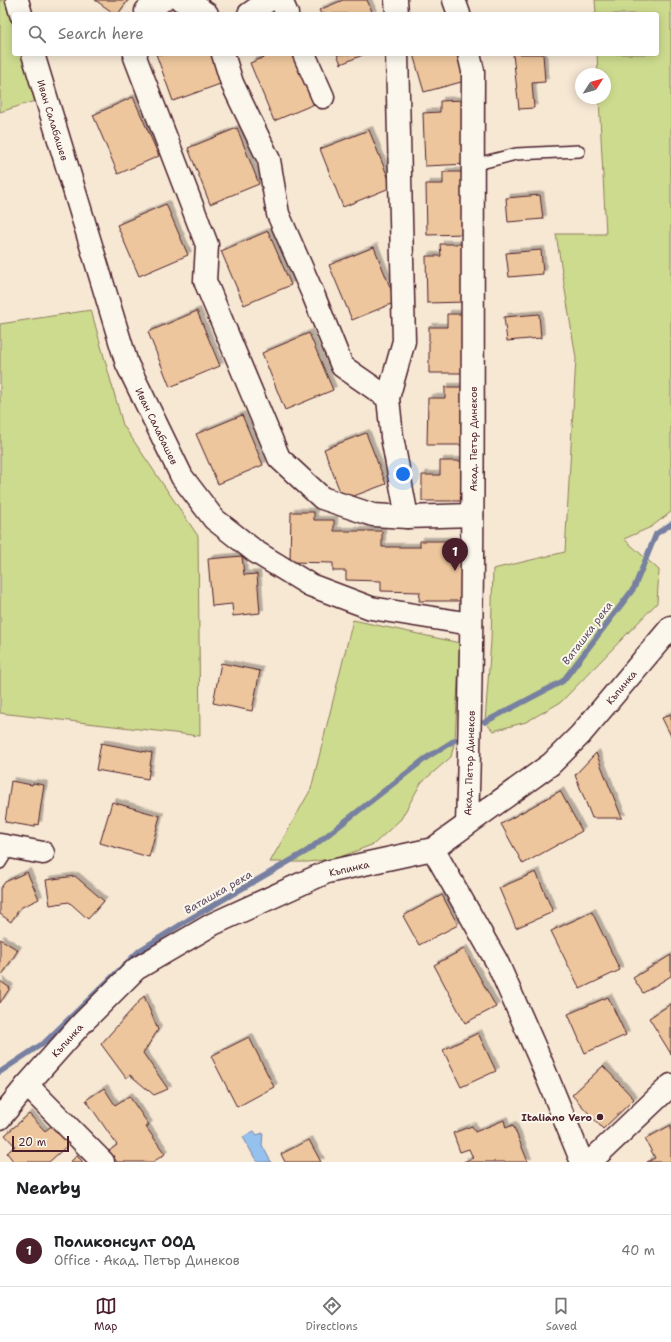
<!DOCTYPE html>
<html lang="en">
<head>
<meta charset="utf-8">
<style>
  body { margin:0; font-family:"Shantell Sans",sans-serif; background:#f2f2f2; color:#202124 }
  .compass { position:absolute; left:575px; top:68px; width:36px; height:36px; border-radius:50%; background:#fff; box-shadow:0 2px 10px #0003; rotate:54deg }
  .scale { position:absolute; left:12px; bottom:10px; width:57px; box-sizing:border-box; padding-left:4px; border:2px solid #4a1f2b; border-top:0; font-size:11px; line-height:14px; white-space:nowrap; color:#4a1f2b; -webkit-text-stroke:3px #fbf7ec; paint-order:stroke }
  .you { position:absolute; left:403px; top:474px; width:14px; height:14px; margin:-10px; border:3px solid #fff; border-radius:50%; background:#1a73e8; box-shadow:0 0 0 6px #1a73e833 }
  .badge { display:grid; place-items:center; width:26px; height:26px; border-radius:50%; background:#4a1f2b; color:#fff; font-size:13px; font-weight:700 }
  .pin { position:absolute; translate:-50% -33px; filter:drop-shadow(0 1px 2px #0008) }
  .pin::after { content:''; position:absolute; top:21px; width:14px; height:12px; background:inherit; clip-path:polygon(0 0,100% 0,50% 100%) }
  .list { margin:0; padding:0; list-style:none }
  h2 { display:flex; justify-content:space-between; align-items:center; height:52px; margin:0; padding:0 16px; font-size:17px }
  h2 small { font-size:13px; font-weight:400; color:#757577 }
  .list li { display:grid; grid-template-columns:26px 1fr auto; gap:12px; align-items:center; box-sizing:border-box; height:72px; padding:0 16px; border-top:1px solid #e0e0e0 }
  .list b { display:block; font-size:15px; white-space:nowrap }
  .list p { margin:0; font-size:13px; white-space:nowrap; color:#757577 }
  .list em { font-size:13px; font-style:normal; color:#757577 }
  .icon { flex:none; width:22px; height:22px; fill:none; stroke:currentColor; stroke-width:2; stroke-linecap:round; stroke-linejoin:round }
  .map { position:relative; flex:none; width:671px; height:1162px; overflow:hidden }
  .search { position:absolute; background:#fff; box-shadow:0 2px 10px #0003; left:12px; right:12px; top:12px; height:44px; display:flex; align-items:center; gap:10px; box-sizing:border-box; padding:0 14px; border-radius:4px; color:#757577; font-size:15px }
  .sheet { height:124px; background:#fff }
  nav { display:flex; justify-content:space-around; align-items:center; box-sizing:border-box; height:56px; border-top:1px solid #e0e0e0; background:#fff; font-size:11px; color:#757577 }
  nav a { display:grid; justify-items:center; gap:2px }
  nav .on { color:#4a1f2b }
  .map>svg:first-child { display:block }
  .green { fill:#cddb8e; stroke:#8c7d5c }
  .water { fill:#95c1ef; stroke:#7780a1 }
  .lines { fill:none; stroke-linecap:round; stroke-linejoin:round }
  .stream { stroke:#7780a1; stroke-width:5.5 }
  .building { fill:#edc69d; stroke:#4a1f2b; filter:url(#shadow) }
  .service-casing { stroke:#4a1f2b; stroke-width:14 }
  .minor-casing { stroke:#4a1f2b; stroke-width:25 }
  .service { stroke:#fbf7ec; stroke-width:11 }
  .minor { stroke:#fbf7ec; stroke-width:22 }
  .poi-dot { fill:#4a1f2b; stroke:#fbf7ec; stroke-width:1.5 }
  .labels { text-anchor:middle; stroke-width:4; stroke-linejoin:round; paint-order:stroke }
  .street-label { font-size:10px; fill:#4a1f2b; stroke:#fbf7ec }
  .poi-label { font-size:10px; font-weight:bold; fill:#4a1f2b; stroke:#fbf7ec; text-anchor:end }
  .water-label { font-size:11px; font-style:italic; fill:#605066; stroke:#fbf7ec }
</style>
</head>
<body>
<div class="map">
<svg width="671" height="1162" viewBox="0 0 671 1162">
  <defs>
    <filter id="shadow"><feDropShadow dx="3.5" dy="-3.5" stdDeviation="0" flood-color="#0004"/></filter>
  </defs>
  <rect width="100%" height="100%" fill="#f7e8d4"/>
  <filter id="ink" filterUnits="userSpaceOnUse"><feTurbulence type="fractalNoise" baseFrequency=".025" numOctaves="2"/><feDisplacementMap in="SourceGraphic" scale="8" xChannelSelector="R" yChannelSelector="G"/><feConvolveMatrix kernelMatrix="1 2 1 2 8 2 1 2 1" color-interpolation-filters="sRGB"/></filter>
  <g filter="url(#ink)">
    <!-- green -->
    <g class="green">
      <polygon points="0,0 6,0 14,28 14,54 21,54 35,101 0,112"/>
      <polygon points="595,0 671,0 671,512 651,527 624,539 659,570 657,603 561,702 526,722 493,731 485,722 491,641 493,569 565,552 576,358 556,234 606,234 599,98 605,98 605,74 598,74 597,54 657,54 657,14 596,14"/>
      <polygon points="91,310 123,425 198,536 200,736 0,713 0,324"/>
      <polygon points="353,620 460,643 455,740 451,757 421,783 401,819 374,844 338,858 308,862 270,862 311,789"/>
    </g>
    <!-- water -->
    <polygon class="water" points="254,1131 257,1135 263,1133 262,1145 271,1162 257,1162 243,1137"/>
    <g class="lines">
      <!-- stream -->
      <g class="stream">
        <polyline points="485,722 563,681 634,588 656,534 671,524"/>
        <polyline points="0,1072 45,1042 140,950 188,920 307,851 426,758 455,740"/>
      </g>
    </g>
    <!-- building -->
    <g class="building">
      <polygon points="95,0 128,0 118,14 115,14"/>
      <polygon points="343,0 367,0 373,14 321,14 319,10"/>
      <polygon points="156,54 212,54 223,83 173,101"/>
      <polygon points="272,54 296,54 317,103 274,121 250,63"/>
      <polygon points="337,54 365,54 341,64"/>
      <polygon points="413,54 457,54 465,81 424,92"/>
      <polygon points="513,54 543,54 545,82 532,83 534,108 519,109"/>
      <polygon points="133,97 159,156 118,174 93,115"/>
      <polygon points="466,100 468,164 425,166 423,113 440,112 440,101"/>
      <polygon points="237,128 259,184 210,204 188,148"/>
      <polygon points="369,130 392,187 343,207 320,149"/>
      <polygon points="443,172 465,172 466,234 427,235 426,184 443,184"/>
      <polygon points="540,195 543,219 508,222 506,198"/>
      <polygon points="166,204 188,255 139,276 117,225"/>
      <polygon points="268,231 291,285 244,305 221,251"/>
      <polygon points="440,244 464,244 466,302 427,303 426,256 441,256"/>
      <polygon points="374,247 396,302 352,320 329,265"/>
      <polygon points="541,250 543,274 509,277 506,253"/>
      <polygon points="197,311 220,366 170,387 148,332"/>
      <polygon points="447,314 464,314 465,373 429,373 429,327 447,327"/>
      <polygon points="539,314 541,338 507,341 504,317"/>
      <polygon points="309,333 333,390 285,410 262,353"/>
      <polygon points="445,387 466,387 465,445 427,445 428,398 445,398"/>
      <polygon points="242,415 263,465 218,484 196,434"/>
      <polygon points="366,433 386,484 343,500 324,449"/>
      <polygon points="440,461 464,461 464,501 422,501 422,475 440,475"/>
      <polygon points="291,512 314,512 314,520 334,520 334,531 382,531 382,547 420,547 420,541 463,541 462,601 419,601 420,592 381,591 381,581 346,580 346,571 333,571 333,563 290,562"/>
      <polygon points="242,556 244,575 257,574 260,613 233,616 232,604 212,606 208,559"/>
      <polygon points="221,663 260,671 252,711 213,703"/>
      <polygon points="671,714 671,736 662,718"/>
      <polygon points="101,743 152,753 148,779 96,770"/>
      <polygon points="596,753 622,818 592,818 575,775"/>
      <polygon points="11,781 32,785 33,783 44,785 38,825 35,824 35,827 5,822"/>
      <polygon points="560,791 582,831 523,864 501,824"/>
      <polygon points="112,802 160,816 149,857 100,843"/>
      <polygon points="27,872 39,899 20,908 11,922 0,914 0,889 5,882"/>
      <polygon points="536,872 553,912 516,928 499,888"/>
      <polygon points="75,876 104,901 88,919 69,902 50,905 46,880"/>
      <polygon points="442,895 458,925 419,945 403,916"/>
      <polygon points="592,912 620,970 580,989 551,931"/>
      <polygon points="0,939 18,950 2,975 0,974"/>
      <polygon points="464,949 496,1007 465,1023 434,965"/>
      <polygon points="671,955 671,976 643,993 633,978"/>
      <polygon points="0,981 10,988 0,1003"/>
      <polygon points="144,996 158,1030 143,1053 168,1089 154,1095 130,1075 126,1078 101,1044"/>
      <polygon points="608,997 626,1035 585,1053 568,1014"/>
      <polygon points="671,1004 671,1054 649,1018"/>
      <polygon points="478,1033 496,1071 461,1087 443,1050"/>
      <polygon points="249,1037 274,1087 237,1107 211,1056"/>
      <polygon points="603,1066 634,1099 603,1129 572,1095"/>
      <polygon points="104,1088 115,1105 129,1096 149,1125 146,1127 165,1154 153,1162 117,1162 109,1151 117,1145 86,1100"/>
      <polygon points="29,1114 45,1131 54,1124 70,1143 49,1162 14,1162 7,1153 15,1146 5,1135"/>
      <polygon points="504,1120 506,1128 513,1125 528,1162 463,1162 473,1158 469,1149 460,1152 453,1133 472,1126 475,1132"/>
      <polygon points="671,1125 671,1162 647,1162 655,1158 645,1139"/>
      <polygon points="309,1140 321,1162 285,1162 281,1154"/>
      <polygon points="77,1156 83,1162 70,1162"/>
    </g>
    <g class="lines">
      <defs>
        <g id="service">
          <polyline points="473,165 516,154 579,151"/>
          <polyline points="0,863 10,847"/>
        </g>
        <g id="minor">
          <polyline points="17,0 21,14"/>
          <polyline points="181,0 191,3 207,14"/>
          <polyline points="281,0 287,14"/>
          <polyline points="396,0 397,14"/>
          <polyline points="454,0 459,14"/>
          <polyline points="146,11 163,0"/>
          <polyline points="249,14 269,0"/>
          <polyline points="33,54 127,364 182,477 214,519 256,552 310,585 371,608 471,624"/>
          <polyline points="136,54 135,57 207,245 205,281 279,458 322,498 373,515 407,517 472,515"/>
          <polyline points="223,54 232,83 269,160 278,214 313,294 342,366 388,398"/>
          <polyline points="304,54 323,97"/>
          <polyline points="397,54 404,341 388,398 392,437 407,517"/>
          <path d="M467 824C475 573 472 322 473 71L469 54"/>
          <polyline points="0,845 43,853"/>
          <polyline points="433,849 497,962 539,1057 582,1162"/>
          <polyline points="27,1085 103,1162"/>
          <polyline points="0,1118 27,1085 82,1023 136,969 213,924 327,872 433,849 551,764 580,735 671,627"/>
          <polyline points="590,1162 671,1085"/>
        </g>
      </defs>
      <!-- service casing -->
      <use href="#service" class="service-casing"/>
      <!-- minor casing -->
      <use href="#minor" class="minor-casing"/>
      <!-- service -->
      <use href="#service" class="service"/>
      <!-- minor -->
      <use href="#minor" class="minor"/>
    </g>
  </g>
  <!-- markers -->
  <circle class="poi-dot" cx="600" cy="1117" r="4"/>
  <g class="labels">
    <!-- street labels -->
    <g class="street-label">
      <text transform="translate(53 120) rotate(73)" y="4">Иван Салабашев</text>
      <text transform="translate(157 426) rotate(64)" y="4">Иван Салабашев</text>
      <text transform="translate(473 439) rotate(-90)" y="4">Акад. Петър Динеков</text>
      <text transform="translate(621 687) rotate(-50)" y="4">Къпинка</text>
      <text transform="translate(469 763) rotate(-88)" y="4">Акад. Петър Динеков</text>
      <text transform="translate(349 868) rotate(-13)" y="4">Къпинка</text>
      <text transform="translate(67 1040) rotate(-48)" y="4">Къпинка</text>
    </g>
    <!-- poi labels -->
    <g class="poi-label">
      <text x="592" y="1121">Italiano Vero</text>
    </g>
    <!-- water labels -->
    <g class="water-label">
      <text transform="translate(587 633) rotate(-53)" y="4">Ваташка река</text>
      <text transform="translate(218 892) rotate(-30)" y="4">Ваташка река</text>
    </g>
  </g>
</svg>
<svg class="compass" viewBox="-18 -18 36 36"><path d="M0-13l5 13h-10z" fill="#e53935"/><path d="M0 13l5-13h-10z" fill="#757577"/></svg>
<div class="scale">20 m</div>
<div class="you"></div>
<div class="pin badge" style="left:455px;top:571px">1</div>
<div class="search"><svg class="icon" aria-label="search" viewBox="0 0 24 24"><circle cx="10" cy="10" r="6"/><path d="M15 15l6 6"/></svg>Search here</div>
</div>
<section class="sheet">
<h2>Nearby<small></small></h2>
<ul class="list">
<li><span class="badge">1</span><div><b>Поликонсулт ООД</b><p>Office · Акад. Петър Динеков</p></div><em>40 m</em></li>
</ul>
</section>
<nav>
<a class="on"><svg class="icon" aria-label="map" viewBox="0 0 24 24"><path d="M3 6l6-2 6 2 6-2v14l-6 2-6-2-6 2zM9 4v14M15 6v14"/></svg>Map</a>
<a><svg class="icon" aria-label="directions" viewBox="0 0 24 24"><path d="M12 3l9 9-9 9-9-9zM9 14v-3h6M13 9l2 2-2 2"/></svg>Directions</a>
<a><svg class="icon" aria-label="saved" viewBox="0 0 24 24"><path d="M7 4h10v16l-5-4-5 4z"/></svg>Saved</a>
</nav>
</body>
</html>
